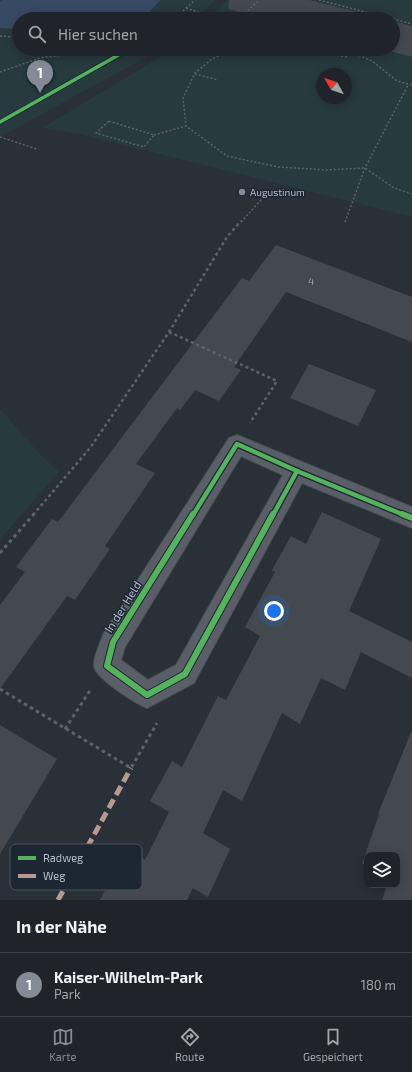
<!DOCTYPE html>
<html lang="de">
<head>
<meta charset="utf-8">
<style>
  body { margin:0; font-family:"Exo 2",sans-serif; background:#282c32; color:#f1f3f6 }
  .controls { position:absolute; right:12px; bottom:12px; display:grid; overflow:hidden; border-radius:8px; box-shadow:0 2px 10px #0003 }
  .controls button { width:36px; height:36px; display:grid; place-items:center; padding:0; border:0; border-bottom:1px solid #3d4147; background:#20242a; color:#f1f3f6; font:20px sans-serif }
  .compass { position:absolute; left:316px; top:68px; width:36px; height:36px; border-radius:50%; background:#20242a; box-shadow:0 2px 10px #0003; rotate:310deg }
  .you { position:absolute; left:274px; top:611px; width:14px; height:14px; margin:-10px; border:3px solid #fff; border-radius:50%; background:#1a73e8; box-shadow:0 0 0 6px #1a73e833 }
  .badge { display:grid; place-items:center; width:26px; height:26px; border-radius:50%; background:#848b96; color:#fff; font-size:13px; font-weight:700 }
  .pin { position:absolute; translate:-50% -33px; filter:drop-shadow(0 1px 2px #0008) }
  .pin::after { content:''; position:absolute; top:21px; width:14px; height:12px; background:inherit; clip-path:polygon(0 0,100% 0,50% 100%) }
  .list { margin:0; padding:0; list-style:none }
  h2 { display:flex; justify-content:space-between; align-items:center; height:52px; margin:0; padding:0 16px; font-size:17px }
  h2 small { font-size:13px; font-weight:400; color:#a2a4a8 }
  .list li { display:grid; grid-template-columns:26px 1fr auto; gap:12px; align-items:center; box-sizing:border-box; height:64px; padding:0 16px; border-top:1px solid #3d4147 }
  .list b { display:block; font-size:15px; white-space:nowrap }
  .list p { margin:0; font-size:13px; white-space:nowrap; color:#a2a4a8 }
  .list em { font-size:13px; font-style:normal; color:#a2a4a8 }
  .icon { flex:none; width:22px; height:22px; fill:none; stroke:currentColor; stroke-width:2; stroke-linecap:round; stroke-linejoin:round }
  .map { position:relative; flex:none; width:412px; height:900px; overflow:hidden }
  .search { position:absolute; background:#20242a; box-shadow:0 2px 10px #0003; left:12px; right:12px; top:12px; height:44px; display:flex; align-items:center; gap:10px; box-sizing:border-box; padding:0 14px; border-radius:22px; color:#a2a4a8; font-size:15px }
  .sheet { height:116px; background:#20242a }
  nav { display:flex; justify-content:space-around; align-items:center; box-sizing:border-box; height:56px; border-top:1px solid #3d4147; background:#20242a; font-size:11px; color:#a2a4a8 }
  nav a { display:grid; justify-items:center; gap:2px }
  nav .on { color:#848b96 }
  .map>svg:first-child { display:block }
  .green { fill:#273a3e; fill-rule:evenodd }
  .water { fill:#384963 }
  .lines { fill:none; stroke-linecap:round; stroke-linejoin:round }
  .stream { fill:#384963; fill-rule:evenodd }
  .building { fill:#444950 }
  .minor-casing { stroke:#484c53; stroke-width:2 }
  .path-far2 { stroke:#5d636a; stroke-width:1.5; stroke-dasharray:2 2; stroke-linecap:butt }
  .path-far1 { stroke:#5d636a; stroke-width:2.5; stroke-dasharray:3 3; stroke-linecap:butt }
  .path { stroke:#5d636a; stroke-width:3; stroke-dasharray:3.5 3.5; stroke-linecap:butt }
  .minor { fill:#5a5e66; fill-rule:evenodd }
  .quiet { stroke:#b69a8f; stroke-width:5; stroke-dasharray:10 5; stroke-linecap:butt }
  .cycleway-far2-casing { stroke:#1d2633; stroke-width:5 }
  .cycleway-far1-casing { stroke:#1d2633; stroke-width:7 }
  .cycleway-casing { stroke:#1d2633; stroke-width:8 }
  .cycleway-far2 { stroke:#56b35d; stroke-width:3.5 }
  .cycleway-far1 { stroke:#56b35d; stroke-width:4.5 }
  .cycleway { stroke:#56b35d; stroke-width:6 }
  .poi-dot { fill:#848b96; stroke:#1d2633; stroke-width:1.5 }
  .labels { text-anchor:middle; stroke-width:3; stroke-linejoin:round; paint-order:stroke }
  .far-poi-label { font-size:10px; fill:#b4bcc9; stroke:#1d2633; text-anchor:start }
  .number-label { font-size:10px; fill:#989fab }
  .street-label { font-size:12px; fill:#b4bcc9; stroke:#1d2633 }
  .key { fill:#1d2633; stroke:#4a5360; stroke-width:1 }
  .key-label { font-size:11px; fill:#b4bcc9 }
</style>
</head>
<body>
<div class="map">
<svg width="412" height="900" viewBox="0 0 412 900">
  <rect width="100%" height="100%" fill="#2a3038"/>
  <!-- green -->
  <g class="green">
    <polygon points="0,0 215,0 195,19 19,19 19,49 161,49 0,137"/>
    <polygon points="227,0 279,0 264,18 267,19 207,19"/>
    <polygon points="310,0 412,0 412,26 393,21 393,19 386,19"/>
    <path d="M174 49H382L412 57V217L75 133 42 128ZM322 74H346V98H322Z"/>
    <polygon points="0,409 38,452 59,472 0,539"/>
  </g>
  <!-- water -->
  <polygon class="water" points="3,0 161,0 142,19 19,19 19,29 0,28 0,1"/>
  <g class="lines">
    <!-- stream -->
    <polygon class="stream" points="19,29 19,34 14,34 14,32"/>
  </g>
  <!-- building -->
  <g class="building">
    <polygon points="229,0 310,0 386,19 267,19 228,9"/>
    <polygon points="393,21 412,26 412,57 382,49 393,49"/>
    <polygon points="276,245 412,297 412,342 286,292 234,367 241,370 219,401 195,390 180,410 177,408 136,464 155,473 105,546 110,549 75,600 67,596 0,689 0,605 25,572 16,567 52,519 58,522 242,278 249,281"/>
    <polygon points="309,364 376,390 358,426 290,398"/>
    <polygon points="322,512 381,539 349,611 412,642 412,678 361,652 345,690 321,678 300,724 282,713 242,801 223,790 203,833 230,849 208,897 193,888 187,900 100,900 127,849 145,860 169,812 150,801 172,761 182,767 218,696 226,700 260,636 245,627 275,572 272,570 291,536 306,544"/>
    <polygon points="0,725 57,759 0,854"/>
    <polygon points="411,732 412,733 412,900 382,900 387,885 397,885 397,855 367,855 367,866 362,863 379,815 378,814"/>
  </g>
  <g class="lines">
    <defs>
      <path id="minor" d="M237 435 412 507V528L302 483 194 683 147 708C136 704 95 678 94 666 93 659 101 640 104 633L229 438ZM241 456 283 475 176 665 148 680 121 660 125 647Z"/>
    </defs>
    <!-- minor casing -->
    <use href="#minor" class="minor-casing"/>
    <!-- path-far2 -->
    <g class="path-far2">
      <polyline points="319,0 412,24"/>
      <polyline points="186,8 210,16 227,19"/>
      <polyline points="174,19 195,0"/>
      <polyline points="239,19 259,0"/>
      <polyline points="0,36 19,37"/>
      <polyline points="233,49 212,59 195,73 183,98 186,126 227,156 278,167 326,170 365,168 394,188 412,194"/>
      <polyline points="310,49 346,57 357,49"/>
      <polyline points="344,49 372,61 397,81 412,85"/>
      <polyline points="0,72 40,58 107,49"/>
      <polyline points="195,74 218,80"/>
      <polygon points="109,121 154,135 144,147 96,133"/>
      <polyline points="0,122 129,49"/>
      <polyline points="154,135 186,126"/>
      <polyline points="0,137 37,149"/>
      <polyline points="241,222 262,199"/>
      <polyline points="345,222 365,168 408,85"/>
    </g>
    <!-- path-far1 -->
    <g class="path-far1">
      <polyline points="169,332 277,381 250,423"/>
      <polyline points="33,515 90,448 169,332 227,237 241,221"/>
    </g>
    <!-- path -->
    <g class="path">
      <polyline points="0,553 34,514"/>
      <polyline points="0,689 131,768 157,723"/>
      <polyline points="65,729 91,689"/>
    </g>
    <!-- minor -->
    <use href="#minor" class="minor"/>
    <!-- quiet -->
    <polyline class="quiet" points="58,900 131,768"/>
    <defs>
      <polyline id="cycleway-far2" points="0,122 129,49"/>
      <g id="cycleway-far1">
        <polyline points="297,471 404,515"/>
        <polyline points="193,515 237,444 297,471"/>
        <polyline points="273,515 297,471"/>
      </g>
      <g id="cycleway">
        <polyline points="193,514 113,642 107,666 147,695 185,674 273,514"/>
        <polyline points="402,514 412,518"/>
      </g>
    </defs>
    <!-- cycleway-far2 casing -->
    <use href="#cycleway-far2" class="cycleway-far2-casing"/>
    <!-- cycleway-far1 casing -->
    <use href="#cycleway-far1" class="cycleway-far1-casing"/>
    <!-- cycleway casing -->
    <use href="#cycleway" class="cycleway-casing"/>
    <!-- cycleway-far2 -->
    <use href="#cycleway-far2" class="cycleway-far2"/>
    <!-- cycleway-far1 -->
    <use href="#cycleway-far1" class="cycleway-far1"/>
    <!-- cycleway -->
    <use href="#cycleway" class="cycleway"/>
  </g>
  <!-- markers -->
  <circle class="poi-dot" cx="242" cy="192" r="4"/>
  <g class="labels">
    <!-- far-poi labels -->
    <g class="far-poi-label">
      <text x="250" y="196">Augustinum</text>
    </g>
    <!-- number labels -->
    <g class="number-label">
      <text x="311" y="285">4</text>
    </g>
    <!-- street labels -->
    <g class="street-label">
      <text transform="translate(123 607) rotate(-58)" y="4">In der Held</text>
    </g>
  </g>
  <!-- legend -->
  <rect x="10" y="844" width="132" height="46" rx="6" class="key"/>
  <rect x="18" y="856" width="18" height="4" fill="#56b35d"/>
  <rect x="18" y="874" width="18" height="4" fill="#b69a8f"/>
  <g class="key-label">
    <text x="43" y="862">Radweg</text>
    <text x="43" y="880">Weg</text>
  </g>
</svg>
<div class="controls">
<button><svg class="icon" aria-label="layers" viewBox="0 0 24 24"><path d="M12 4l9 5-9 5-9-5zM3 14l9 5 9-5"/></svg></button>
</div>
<svg class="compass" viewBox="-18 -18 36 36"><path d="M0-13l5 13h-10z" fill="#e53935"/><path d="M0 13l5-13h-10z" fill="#a2a4a8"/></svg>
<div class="you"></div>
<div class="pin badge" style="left:40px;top:93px">1</div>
<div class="search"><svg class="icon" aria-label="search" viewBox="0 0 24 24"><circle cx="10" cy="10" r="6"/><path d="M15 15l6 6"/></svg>Hier suchen</div>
</div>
<section class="sheet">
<h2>In der Nähe<small></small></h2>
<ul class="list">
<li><span class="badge">1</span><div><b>Kaiser-Wilhelm-Park</b><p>Park</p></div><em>180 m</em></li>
</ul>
</section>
<nav>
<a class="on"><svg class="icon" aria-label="map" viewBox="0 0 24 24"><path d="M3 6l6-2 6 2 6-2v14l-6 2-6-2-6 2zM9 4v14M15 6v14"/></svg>Karte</a>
<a><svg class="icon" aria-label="directions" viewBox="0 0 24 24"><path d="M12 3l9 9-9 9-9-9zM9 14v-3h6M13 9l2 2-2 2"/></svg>Route</a>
<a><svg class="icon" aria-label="saved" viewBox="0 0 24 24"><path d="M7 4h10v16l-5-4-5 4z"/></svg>Gespeichert</a>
</nav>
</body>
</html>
